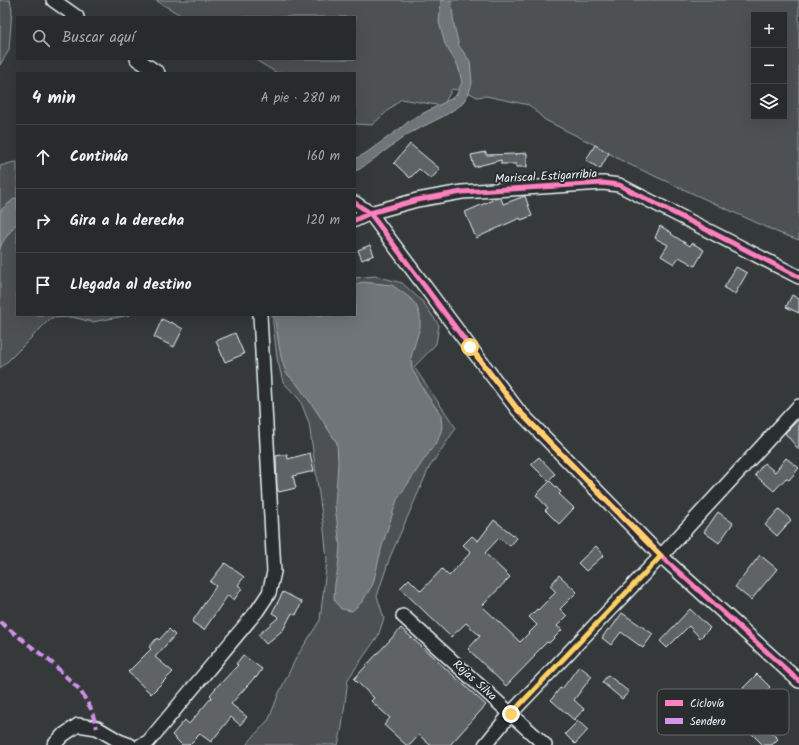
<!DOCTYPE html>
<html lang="es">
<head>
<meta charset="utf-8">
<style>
  body { margin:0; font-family:Kalam,sans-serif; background:#343738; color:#f1f3f6 }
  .controls { position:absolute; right:12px; top:12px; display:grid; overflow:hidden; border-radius:0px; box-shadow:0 4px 16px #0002 }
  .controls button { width:36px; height:36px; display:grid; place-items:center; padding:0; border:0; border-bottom:1px solid #444748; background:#282b2c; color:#f1f3f6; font:20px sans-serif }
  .stop { position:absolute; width:12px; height:12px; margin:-9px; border:3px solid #ffd166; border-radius:50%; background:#fff }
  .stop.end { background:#ffd166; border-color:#fff; box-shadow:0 1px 4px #0008 }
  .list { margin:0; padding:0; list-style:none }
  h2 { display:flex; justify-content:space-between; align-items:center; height:52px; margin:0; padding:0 16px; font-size:17px }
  h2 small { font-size:13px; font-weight:400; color:#a5a7a9 }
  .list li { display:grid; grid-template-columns:26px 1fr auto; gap:12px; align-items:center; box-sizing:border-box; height:64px; padding:0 16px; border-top:1px solid #444748 }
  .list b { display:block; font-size:15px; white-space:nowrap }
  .list em { font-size:13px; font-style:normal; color:#a5a7a9 }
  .icon { flex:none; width:22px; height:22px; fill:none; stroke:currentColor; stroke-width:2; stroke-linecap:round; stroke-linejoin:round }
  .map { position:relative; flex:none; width:799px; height:745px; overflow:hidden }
  .search { position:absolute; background:#282b2c; box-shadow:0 4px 16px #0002; left:16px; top:16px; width:340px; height:44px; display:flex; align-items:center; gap:10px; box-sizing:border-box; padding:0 14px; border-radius:0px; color:#a5a7a9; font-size:15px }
  .panel { position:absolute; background:#282b2c; box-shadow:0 4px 16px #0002; left:16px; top:72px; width:340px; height:244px; border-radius:0px }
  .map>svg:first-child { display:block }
  .green { fill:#4d5152; stroke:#9aa1a5; fill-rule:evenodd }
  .water { fill:#707579; stroke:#a0a7ac }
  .building { fill:#5f6365; stroke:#e8f1f8 }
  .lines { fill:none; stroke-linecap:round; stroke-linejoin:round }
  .minor-casing { stroke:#e8f1f8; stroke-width:16 }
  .minor { stroke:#2a2d2e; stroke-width:13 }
  .quiet { stroke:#d193ec; stroke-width:4; stroke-dasharray:8 4; stroke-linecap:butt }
  .cycleway-casing { stroke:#2a2d2e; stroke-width:8 }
  .cycleway { stroke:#ff80c0; stroke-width:5 }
  .route { stroke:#ffd166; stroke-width:5 }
  .labels { text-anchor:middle; stroke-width:4; stroke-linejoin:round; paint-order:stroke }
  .street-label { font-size:12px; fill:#e8f1f8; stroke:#2a2d2e }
  .key { fill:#2a2d2e; stroke:#63686b; stroke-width:1 }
  .key-label { font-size:11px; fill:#e8f1f8 }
</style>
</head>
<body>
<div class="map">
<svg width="799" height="745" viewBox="0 0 799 745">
  <rect width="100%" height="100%" fill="#35393a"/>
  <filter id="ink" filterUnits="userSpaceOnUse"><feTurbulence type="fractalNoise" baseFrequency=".025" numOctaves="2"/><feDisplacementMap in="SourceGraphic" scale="8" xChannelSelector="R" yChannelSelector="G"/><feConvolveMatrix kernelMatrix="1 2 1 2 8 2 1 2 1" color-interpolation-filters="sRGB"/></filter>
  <g filter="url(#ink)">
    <!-- green -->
    <g class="green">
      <polygon points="0,0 10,0 12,9 9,50 0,65"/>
      <path d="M155 0H799V240L779 233 624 162 595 145 545 120 529 105 486 96 477 97 468 92 452 89 443 106 401 99 372 125 355 124V73H277L254 59H355V17H184ZM754 15H784V117H754Z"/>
      <polygon points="14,162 17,162 17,315 130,315 92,322 72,317 51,318 8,361 0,368 0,166"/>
      <polygon points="376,276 402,283 423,302 439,325 436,344 414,367 456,428 429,468 390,557 377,596 384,618 378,636 348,679 342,727 338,745 246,745 269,719 279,693 296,658 320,620 327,560 324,530 309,423 300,400 283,382 277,358 272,315 355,315 355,278"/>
    </g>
    <!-- water -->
    <g class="water">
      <polygon points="441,0 451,0 454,25 459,46 470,61 472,83 468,95 461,105 444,116 408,134 360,169 355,171 355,159 366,153 402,127 410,120 451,99 457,94 462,82 458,66 445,44 439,22"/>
      <polygon points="15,198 17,199 17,225 15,225 2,243 0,249 0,213 2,209"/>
      <polygon points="363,282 392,285 410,298 416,305 420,315 420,327 411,357 412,369 425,392 441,415 442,428 438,440 423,461 397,500 382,546 373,584 362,602 352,611 341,609 334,599 335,583 338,569 340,546 335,506 338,463 337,443 313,406 296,383 286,373 281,357 274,315 355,315 355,284"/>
    </g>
    <!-- building -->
    <g class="building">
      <polygon points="410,144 440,169 431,179 419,169 410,178 394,163"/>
      <polygon points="595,145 609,153 600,169 586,160"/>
      <polygon points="486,152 486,155 516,154 515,154 527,153 527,167 516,167 516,164 501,164 501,160 474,167 471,155"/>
      <polygon points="525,196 532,216 521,220 520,218 476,238 465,212 497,198 501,198 503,204"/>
      <polygon points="660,226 672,233 671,234 690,246 692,243 704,250 695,266 679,257 674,264 661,256 668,245 655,238"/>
      <polygon points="370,245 374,255 362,260 358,250"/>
      <polygon points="736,267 747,273 735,294 724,288"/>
      <polygon points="792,295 799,299 799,313 786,307"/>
      <polygon points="162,319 170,323 171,322 183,329 174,347 154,337"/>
      <polygon points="235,333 244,354 225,362 216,341"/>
      <polygon points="799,419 799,450 785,433"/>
      <polygon points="310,453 314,471 293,476 296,488 279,492 277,488 276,456 287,454 288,459"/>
      <polygon points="539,457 555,474 548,481 531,464"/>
      <polygon points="786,458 799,468 789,480 786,478 774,491 755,475 764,463 775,472"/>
      <polygon points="550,481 561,492 559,494 574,508 559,524 545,510 548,508 536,495"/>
      <polygon points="779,509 791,520 777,536 765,525"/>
      <polygon points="718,512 733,523 719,543 704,532"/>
      <polygon points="494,520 517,538 510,546 499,538 485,553 510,577 482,606 520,642 537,625 529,617 537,609 538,610 556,592 550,586 559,575 577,592 560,609 567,616 557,626 562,630 549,643 547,642 534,655 535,656 506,686 468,649 480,636 466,623 451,637 400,588 409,579 421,591 442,569 449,576 471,552 463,545 472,536 478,541"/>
      <polygon points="596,546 604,555 586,571 578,563"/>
      <polygon points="760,555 777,569 751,600 735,587"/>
      <polygon points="225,563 244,577 238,585 242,588 234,600 228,595 204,630 192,622 216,586 210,582"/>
      <polygon points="283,592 302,602 296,615 292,613 283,630 266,644 258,635 279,617 272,613"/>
      <polygon points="690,609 710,628 700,638 689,626 667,648 660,641"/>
      <polygon points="622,613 653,634 643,648 621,632 611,645 602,638 608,629 610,630"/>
      <polygon points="401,628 486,705 450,745 430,745 419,735 410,745 406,745 384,725 390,718 371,701 374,698 354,679"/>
      <polygon points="169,629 175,635 155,657 173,672 151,694 128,672 151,649 149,647 157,638 159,640"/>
      <polygon points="243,655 262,669 256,678 255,677 231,704 247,717 240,725 231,717 211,742 200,734 189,745 182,745 172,735 185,720 189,724 212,697 210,695 220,683 221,683 238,665 236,664"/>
      <polygon points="579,666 592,676 574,700 584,709 574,720 551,700 560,688 562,689"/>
      <polygon points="757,674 770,687 756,701 743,688"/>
      <polygon points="608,675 629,692 622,699 602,682"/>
      <polygon points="757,718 778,739 772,745 763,745 746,728"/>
      <polygon points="578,721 588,730 575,744 565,734"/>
    </g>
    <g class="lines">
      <defs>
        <g id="minor">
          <polyline points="53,0 77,17"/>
          <polyline points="137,59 158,73"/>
          <polyline points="355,203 370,213 470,347 518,410 661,556 799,681"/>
          <polyline points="355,220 370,213 417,200 462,192 603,183 619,185 799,277"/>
          <polyline points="403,616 545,745"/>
          <polyline points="54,745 62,736 78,725 97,728 119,741 130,745"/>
          <polyline points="141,745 148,742 257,611 269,593 274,572 260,315"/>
          <polyline points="485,745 511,713 661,556 799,406"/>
        </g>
      </defs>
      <!-- minor casing -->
      <use href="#minor" class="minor-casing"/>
      <!-- minor -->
      <use href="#minor" class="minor"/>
      <!-- quiet -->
      <polyline class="quiet" points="0,622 51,662 80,690 91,709 97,728"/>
      <defs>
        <g id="cycleway">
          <polyline points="355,203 370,213 470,347 518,410 661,556 799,681"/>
          <polyline points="355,220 370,213 417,200 462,192 603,183 619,185 799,277"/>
        </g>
      </defs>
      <!-- cycleway casing -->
      <use href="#cycleway" class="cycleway-casing"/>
      <!-- cycleway -->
      <use href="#cycleway" class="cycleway"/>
    </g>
  </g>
  <g class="lines" filter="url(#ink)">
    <!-- route -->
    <polyline class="route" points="470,347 518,410 661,556 511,714"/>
  </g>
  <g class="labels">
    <!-- street labels -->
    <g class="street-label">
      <text transform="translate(546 176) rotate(-3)" y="4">Mariscal Estigarribia</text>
      <text transform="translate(475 680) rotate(42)" y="4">Rojas Silva</text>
    </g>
  </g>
  <!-- legend -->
  <rect x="657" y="689" width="132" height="46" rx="6" class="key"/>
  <rect x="665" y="700" width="18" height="6" fill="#ff80c0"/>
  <rect x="665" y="718" width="18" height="6" fill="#d193ec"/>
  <g class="key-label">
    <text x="690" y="707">Ciclovía</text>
    <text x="690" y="725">Sendero</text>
  </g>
</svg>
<div class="controls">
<button>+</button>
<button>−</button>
<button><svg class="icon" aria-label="layers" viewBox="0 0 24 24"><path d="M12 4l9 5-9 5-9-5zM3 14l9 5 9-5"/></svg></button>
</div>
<div class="stop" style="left:470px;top:347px"></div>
<div class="stop end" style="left:511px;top:714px"></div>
<div class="search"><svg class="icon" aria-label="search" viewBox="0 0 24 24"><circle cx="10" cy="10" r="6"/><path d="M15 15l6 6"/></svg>Buscar aquí</div>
<section class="panel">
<h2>4 min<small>A pie · 280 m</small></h2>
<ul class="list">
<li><svg class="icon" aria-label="ahead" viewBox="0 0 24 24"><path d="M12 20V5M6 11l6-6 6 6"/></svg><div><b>Continúa</b></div><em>160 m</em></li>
<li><svg class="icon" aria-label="right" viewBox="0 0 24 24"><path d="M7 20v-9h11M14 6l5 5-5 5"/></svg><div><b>Gira a la derecha</b></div><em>120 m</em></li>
<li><svg class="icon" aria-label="arrive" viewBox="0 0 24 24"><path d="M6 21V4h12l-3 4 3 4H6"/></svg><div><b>Llegada al destino</b></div></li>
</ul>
</section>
</div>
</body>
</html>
